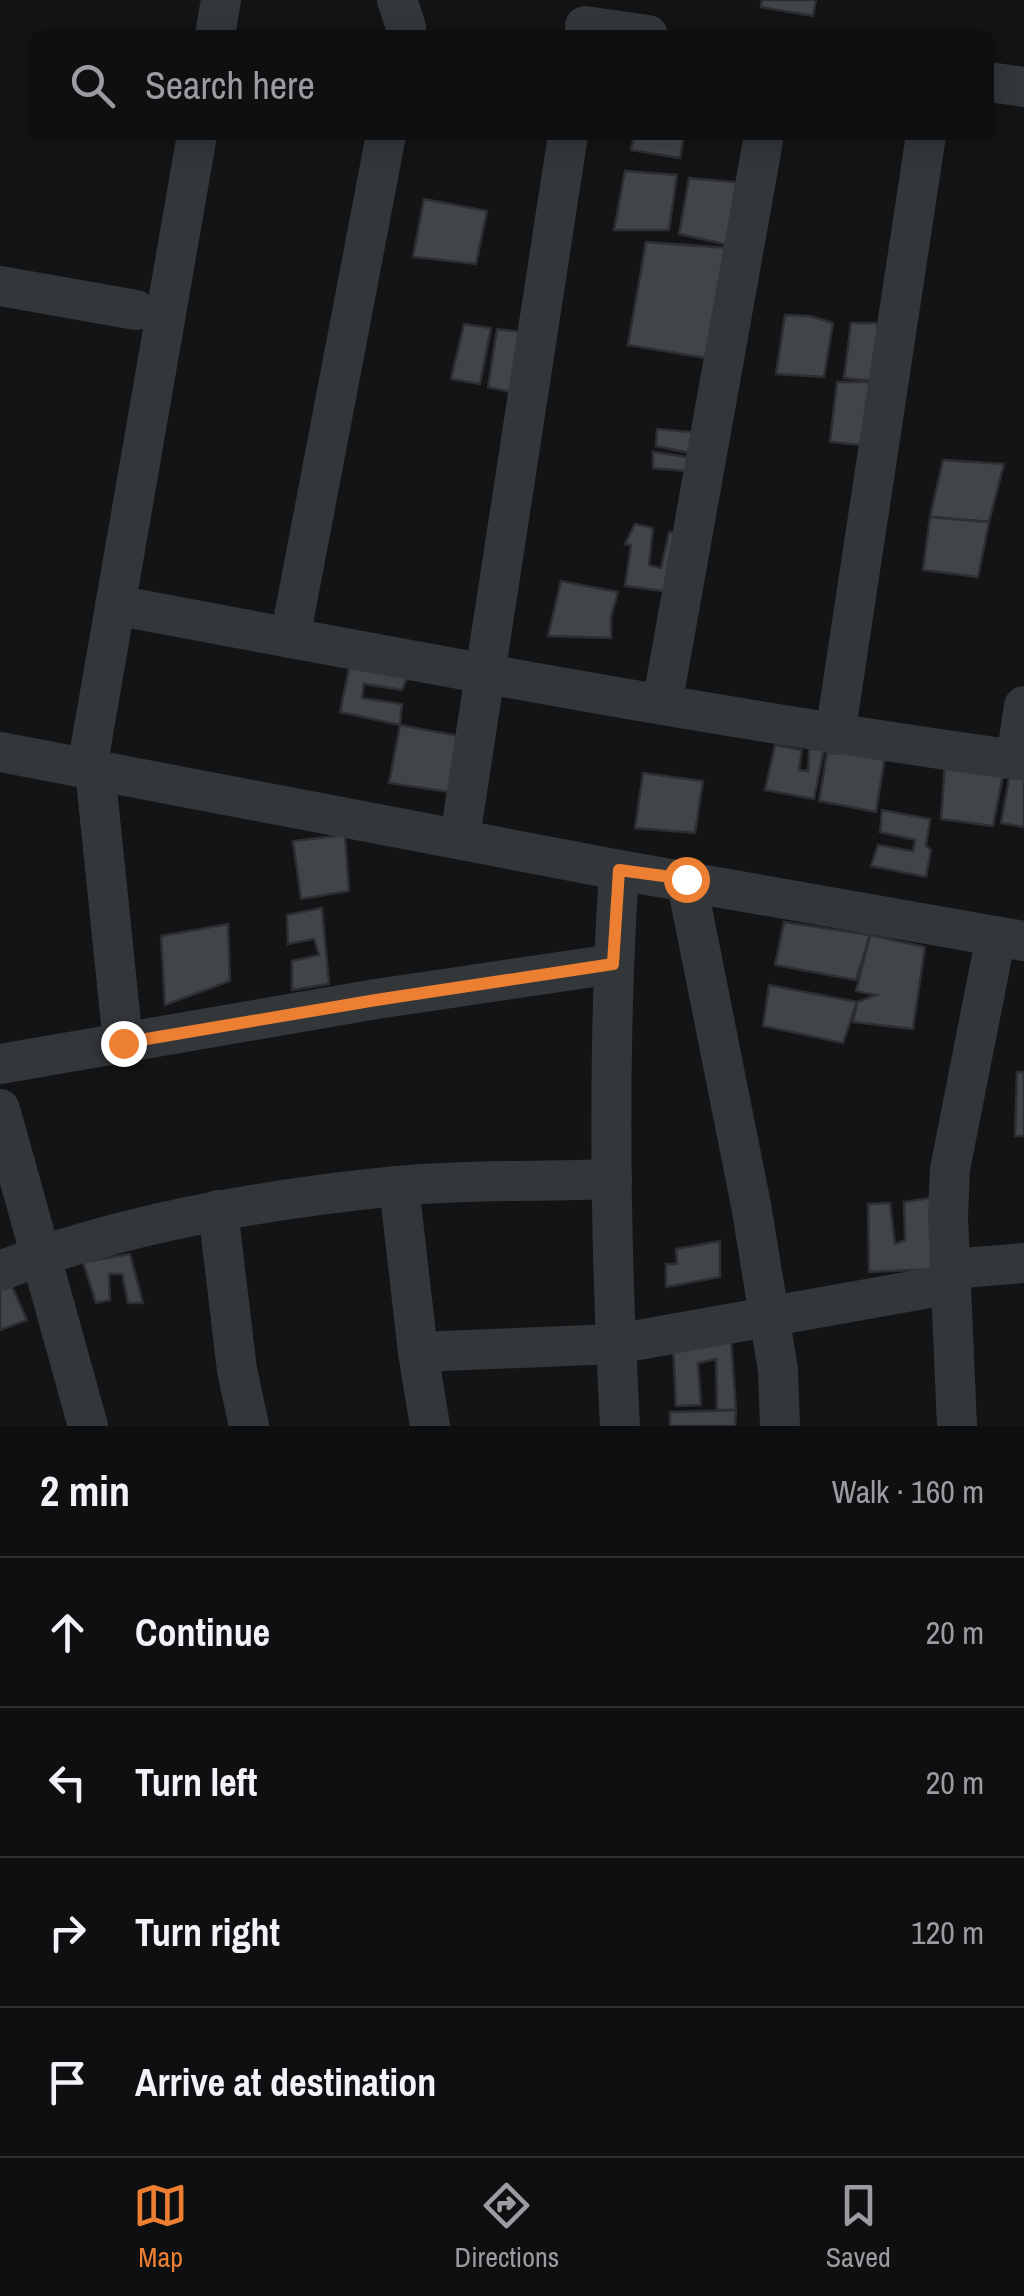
<!DOCTYPE html>
<html lang="en">
<head>
<meta charset="utf-8">
<style>
  body { margin:0; font-family:"Archivo Narrow",sans-serif; background:#1c1d1e; color:#f1f3f6 }
  .stop { position:absolute; width:30px; height:30px; margin:-22px; border:8px solid #ed7f33; border-radius:50%; background:#fff }
  .stop.end { background:#ed7f33; border-color:#fff; box-shadow:0 2px 10px #0008 }
  .list { margin:0; padding:0; list-style:none }
  h2 { display:flex; justify-content:space-between; align-items:center; height:130px; margin:0; padding:0 40px; font-size:42px }
  h2 small { font-size:32px; font-weight:400; color:#9b9c9f }
  .list li { display:grid; grid-template-columns:65px 1fr auto; gap:30px; align-items:center; box-sizing:border-box; height:150px; padding:0 40px; border-top:2px solid #2e2f30 }
  .list b { display:block; font-size:38px; white-space:nowrap }
  .list em { font-size:32px; font-style:normal; color:#9b9c9f }
  .icon { flex:none; width:55px; height:55px; fill:none; stroke:currentColor; stroke-width:2; stroke-linecap:round; stroke-linejoin:round }
  .map { position:relative; flex:none; width:1024px; height:1426px; overflow:hidden }
  .search { position:absolute; background:#0e0f10; box-shadow:0 5px 25px #0003; left:30px; right:30px; top:30px; height:110px; display:flex; align-items:center; gap:25px; box-sizing:border-box; padding:0 35px; border-radius:10px; color:#9b9c9f; font-size:38px }
  .sheet { height:730px; background:#0e0f10 }
  nav { display:flex; justify-content:space-around; align-items:center; box-sizing:border-box; height:140px; border-top:2px solid #2e2f30; background:#0e0f10; font-size:28px; color:#9b9c9f }
  nav a { display:grid; justify-items:center; gap:5px }
  nav .on { color:#ed7f33 }
  .map>svg:first-child { display:block }
  .building { fill:#424548; stroke:#2d2e31; stroke-width:2.5 }
  .lines { fill:none; stroke-linecap:round; stroke-linejoin:round }
  .minor { stroke:#34373a; stroke-width:40 }
  .route { stroke:#ed7f33; stroke-width:12 }
</style>
</head>
<body>
<div class="map">
<svg width="1024" height="1426" viewBox="0 0 1024 1426">
  <rect width="100%" height="100%" fill="#131415"/>
  <!-- building -->
  <g class="building">
    <polygon points="762,0 816,0 813,16 761,7"/>
    <polygon points="634,135 684,135 680,158 631,150"/>
    <polygon points="625,171 677,175 669,230 614,230"/>
    <polygon points="689,178 746,183 733,246 679,234"/>
    <polygon points="424,199 487,211 476,264 413,257"/>
    <polygon points="646,242 728,248 712,359 628,345"/>
    <polygon points="785,315 810,316 833,323 824,377 776,374"/>
    <polygon points="851,323 877,323 883,382 844,378"/>
    <polygon points="464,324 491,328 480,384 451,379"/>
    <polygon points="497,329 521,332 514,393 488,387"/>
    <polygon points="837,382 883,382 870,446 830,442"/>
    <polygon points="657,429 702,433 694,454 656,446"/>
    <polygon points="653,452 695,458 695,472 653,468"/>
    <polygon points="943,460 1004,464 989,522 930,517"/>
    <polygon points="930,517 989,522 978,577 923,570"/>
    <polygon points="635,524 653,528 649,565 661,568 669,532 687,533 677,593 625,586 631,545 625,544"/>
    <polygon points="561,581 618,592 611,617 611,638 548,636"/>
    <polygon points="350,664 409,673 402,690 364,684 362,698 402,704 400,725 340,712"/>
    <polygon points="400,725 464,737 450,792 389,783"/>
    <polygon points="775,745 802,750 799,770 808,771 809,749 824,750 814,799 765,790"/>
    <polygon points="828,747 885,756 876,812 819,801"/>
    <polygon points="945,764 1004,770 993,826 941,819"/>
    <polygon points="643,773 703,781 695,833 635,828"/>
    <polygon points="1010,773 1024,777 1024,827 1001,823"/>
    <polygon points="882,810 930,819 926,846 931,850 926,877 871,866 878,845 913,851 915,840 880,832"/>
    <polygon points="345,835 349,891 301,899 293,841"/>
    <polygon points="322,908 329,984 292,990 292,961 319,955 314,939 288,944 287,915"/>
    <polygon points="784,922 870,935 856,980 775,965"/>
    <polygon points="228,924 230,981 165,1005 161,936"/>
    <polygon points="870,935 925,947 913,1029 853,1022 857,1002 876,995 856,991"/>
    <polygon points="769,985 857,1002 843,1043 763,1026"/>
    <polygon points="1017,1072 1024,1072 1024,1136 1015,1136"/>
    <polygon points="930,1198 936,1269 869,1272 868,1204 890,1203 895,1244 905,1240 904,1202"/>
    <polygon points="720,1241 720,1277 666,1287 666,1264 677,1264 676,1249"/>
    <polygon points="130,1254 143,1303 128,1303 122,1274 109,1274 110,1300 96,1303 83,1262"/>
    <polygon points="7,1275 27,1320 0,1330 0,1278"/>
    <polygon points="731,1339 736,1410 717,1410 716,1359 698,1363 701,1405 676,1406 673,1346"/>
    <polygon points="736,1410 735,1426 670,1426 670,1412"/>
  </g>
  <g class="lines">
    <!-- minor -->
    <g class="minor">
      <polyline points="397,0 406,27 405,35"/>
      <polyline points="585,26 648,35"/>
      <polyline points="215,35 221,0"/>
      <polyline points="989,82 1024,87"/>
      <polyline points="0,286 136,310"/>
      <path d="M115 605C418 662 719 719 1024 761"/>
      <polyline points="290,638 386,135"/>
      <polyline points="662,705 764,135"/>
      <polyline points="835,735 926,135"/>
      <polyline points="0,752 619,870 1024,941"/>
      <polyline points="1016,760 1024,706"/>
      <polyline points="87,768 197,135"/>
      <polyline points="95,770 123,1043"/>
      <polyline points="460,837 568,135"/>
      <path d="M619 870C607 1055 610 1241 620 1426"/>
      <polyline points="686,879 751,1205 778,1370 780,1426"/>
      <polyline points="0,1064 376,999 613,964"/>
      <polyline points="0,1109 88,1426"/>
      <polyline points="399,1186 418,1352 430,1426"/>
      <polyline points="218,1210 237,1370 249,1426"/>
      <polyline points="950,1269 1024,1263"/>
      <path d="M0 1271C123 1223 265 1199 397 1186 468 1179 541 1182 612 1179"/>
      <polyline points="418,1352 616,1344 951,1284"/>
      <polyline points="957,1426 948,1217 950,1169 996,936"/>
    </g>
  </g>
  <g class="lines">
    <!-- route -->
    <polyline class="route" points="123,1043 376,1000 613,964 619,870 686,879"/>
  </g>
</svg>
<div class="stop" style="left:686px;top:879px"></div>
<div class="stop end" style="left:123px;top:1043px"></div>
<div class="search"><svg class="icon" aria-label="search" viewBox="0 0 24 24"><circle cx="10" cy="10" r="6"/><path d="M15 15l6 6"/></svg>Search here</div>
</div>
<section class="sheet">
<h2>2 min<small>Walk · 160 m</small></h2>
<ul class="list">
<li><svg class="icon" aria-label="ahead" viewBox="0 0 24 24"><path d="M12 20V5M6 11l6-6 6 6"/></svg><div><b>Continue</b></div><em>20 m</em></li>
<li><svg class="icon" aria-label="left" viewBox="0 0 24 24"><path d="M17 20v-9H6M10 6l-5 5 5 5"/></svg><div><b>Turn left</b></div><em>20 m</em></li>
<li><svg class="icon" aria-label="right" viewBox="0 0 24 24"><path d="M7 20v-9h11M14 6l5 5-5 5"/></svg><div><b>Turn right</b></div><em>120 m</em></li>
<li><svg class="icon" aria-label="arrive" viewBox="0 0 24 24"><path d="M6 21V4h12l-3 4 3 4H6"/></svg><div><b>Arrive at destination</b></div></li>
</ul>
</section>
<nav>
<a class="on"><svg class="icon" aria-label="map" viewBox="0 0 24 24"><path d="M3 6l6-2 6 2 6-2v14l-6 2-6-2-6 2zM9 4v14M15 6v14"/></svg>Map</a>
<a><svg class="icon" aria-label="directions" viewBox="0 0 24 24"><path d="M12 3l9 9-9 9-9-9zM9 14v-3h6M13 9l2 2-2 2"/></svg>Directions</a>
<a><svg class="icon" aria-label="saved" viewBox="0 0 24 24"><path d="M7 4h10v16l-5-4-5 4z"/></svg>Saved</a>
</nav>
</body>
</html>
